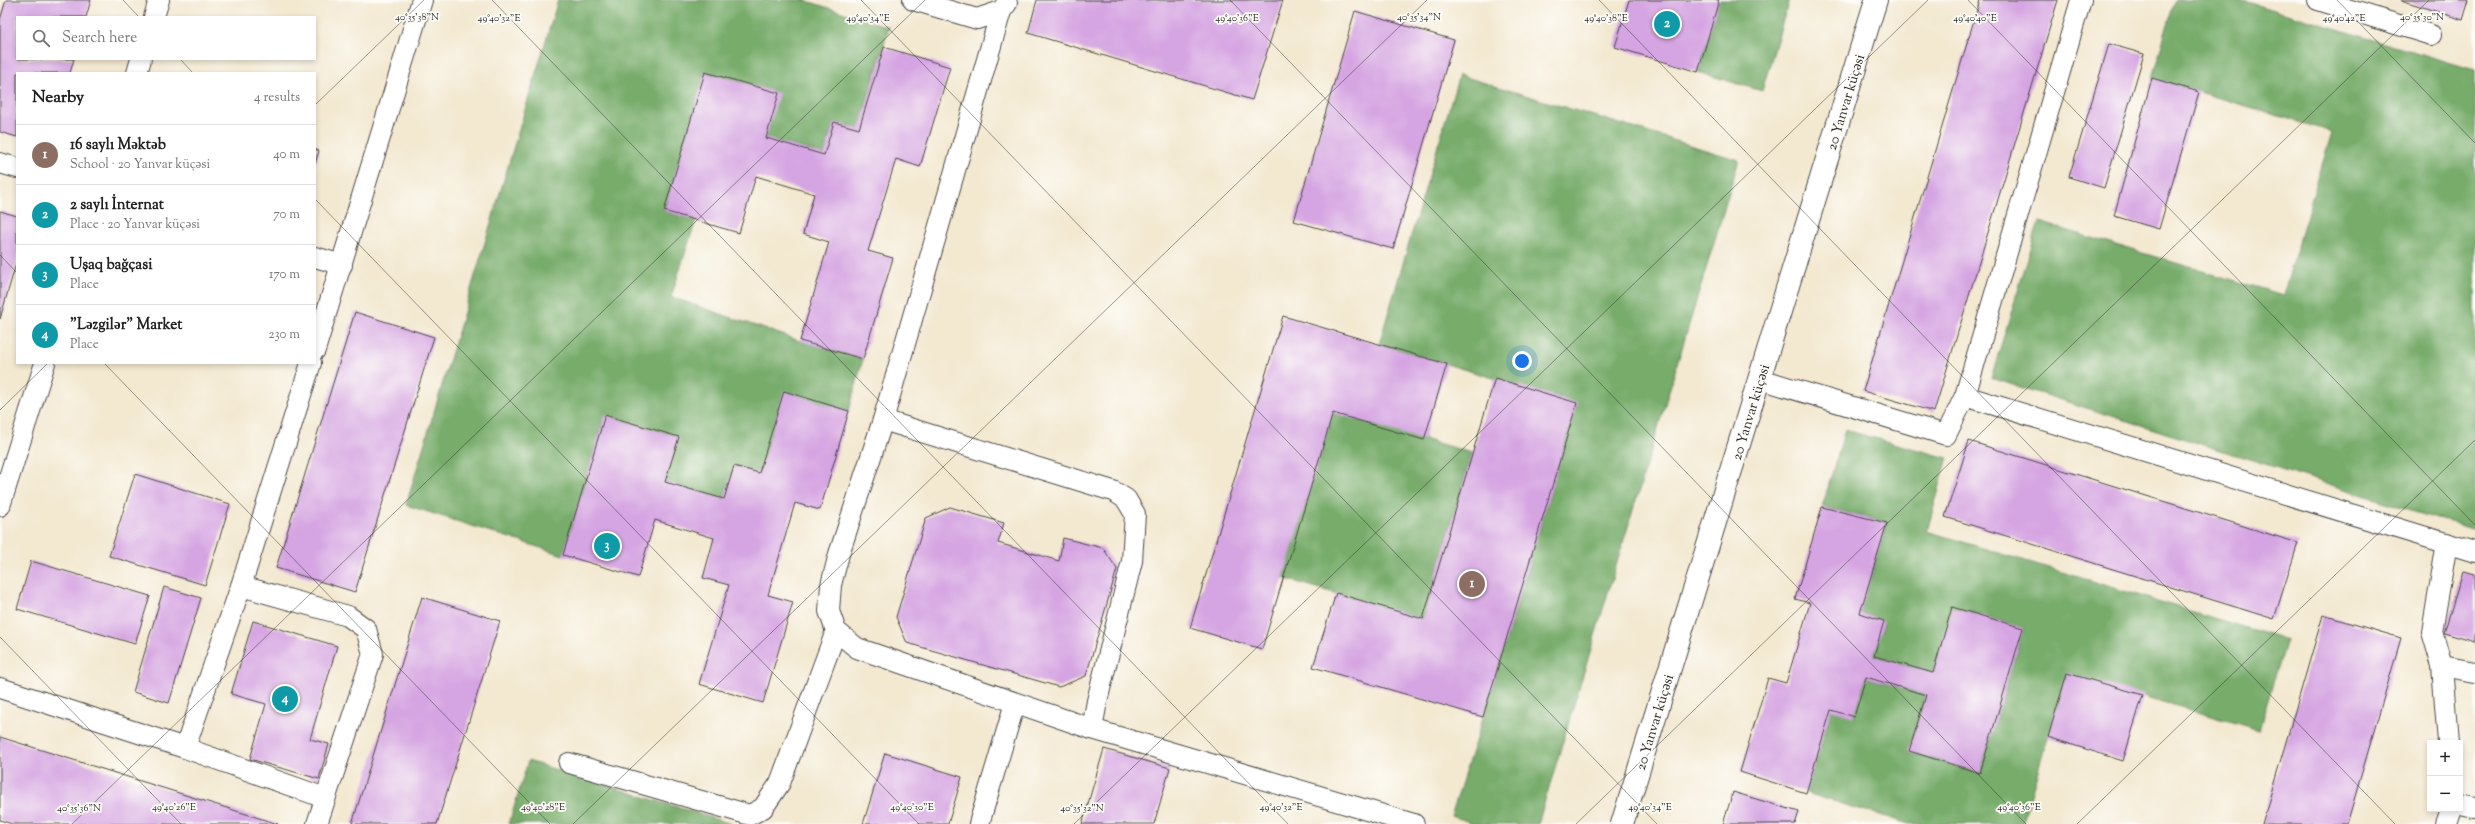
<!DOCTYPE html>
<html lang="en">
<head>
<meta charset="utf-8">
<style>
  body { margin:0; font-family:"Sorts Mill Goudy",serif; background:#f6f6f6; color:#222 }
  .controls { position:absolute; right:12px; bottom:12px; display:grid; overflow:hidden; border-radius:0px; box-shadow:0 2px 6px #0003 }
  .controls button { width:36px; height:36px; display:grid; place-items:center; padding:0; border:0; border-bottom:1px solid #e0e0e0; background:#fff; color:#222; font:20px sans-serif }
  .you { position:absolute; left:1522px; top:361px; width:14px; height:14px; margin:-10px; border:3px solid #fff; border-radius:50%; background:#1a73e8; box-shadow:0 0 0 6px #1a73e833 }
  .badge { display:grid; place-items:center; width:26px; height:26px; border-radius:50%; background:#b45309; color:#fff; font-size:13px; font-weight:700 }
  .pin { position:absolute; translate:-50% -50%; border:2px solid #fff; box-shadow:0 1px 4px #0006 }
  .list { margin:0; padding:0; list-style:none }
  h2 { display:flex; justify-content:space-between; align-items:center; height:52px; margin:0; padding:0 16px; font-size:17px }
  h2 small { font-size:13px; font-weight:400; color:#767676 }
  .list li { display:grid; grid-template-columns:26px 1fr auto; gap:12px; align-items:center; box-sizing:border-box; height:60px; padding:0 16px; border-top:1px solid #e0e0e0 }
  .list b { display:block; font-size:15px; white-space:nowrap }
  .list p { margin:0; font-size:13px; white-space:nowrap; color:#767676 }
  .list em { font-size:13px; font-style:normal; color:#767676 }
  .icon { flex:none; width:22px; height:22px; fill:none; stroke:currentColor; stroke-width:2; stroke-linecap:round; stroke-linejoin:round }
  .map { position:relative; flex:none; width:2475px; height:824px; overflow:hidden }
  .search { position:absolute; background:#fff; box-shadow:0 2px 6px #0003; left:16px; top:16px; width:300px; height:44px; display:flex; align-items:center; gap:10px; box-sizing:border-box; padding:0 14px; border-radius:0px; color:#767676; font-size:15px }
  .panel { position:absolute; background:#fff; box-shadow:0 2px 6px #0003; left:16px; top:72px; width:300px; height:292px; border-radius:0px }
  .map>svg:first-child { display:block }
  .forest { fill:#77ac6a; stroke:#516c4a }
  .building { fill:#d5a4e2 }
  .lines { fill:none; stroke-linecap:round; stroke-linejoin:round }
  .service-casing { stroke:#494744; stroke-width:22 }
  .tertiary-casing { stroke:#494744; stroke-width:24 }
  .service { stroke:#fff; stroke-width:20 }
  .tertiary { stroke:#fff; stroke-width:22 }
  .ticks { fill:none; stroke:#2b2b2b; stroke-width:1; stroke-opacity:0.45 }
  .labels { text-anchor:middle; stroke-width:3.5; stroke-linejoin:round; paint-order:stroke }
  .street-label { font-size:14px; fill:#2b2b2b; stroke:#fdfcf7 }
  .ticks-label { font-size:10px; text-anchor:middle; fill:#2b2b2b; stroke:#fdfcf7; stroke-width:3.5; stroke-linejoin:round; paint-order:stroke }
</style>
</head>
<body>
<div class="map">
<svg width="2475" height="824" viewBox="0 0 2475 824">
  <rect width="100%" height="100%" fill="#fdfcf7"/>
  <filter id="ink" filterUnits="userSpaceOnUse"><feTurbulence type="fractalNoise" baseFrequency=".025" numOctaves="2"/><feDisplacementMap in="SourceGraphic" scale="8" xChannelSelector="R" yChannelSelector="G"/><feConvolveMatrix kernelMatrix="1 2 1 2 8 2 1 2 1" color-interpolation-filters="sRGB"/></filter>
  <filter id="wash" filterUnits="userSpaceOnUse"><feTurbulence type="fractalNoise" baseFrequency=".012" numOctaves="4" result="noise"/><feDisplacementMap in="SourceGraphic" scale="16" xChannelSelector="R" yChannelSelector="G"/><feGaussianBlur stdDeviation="0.9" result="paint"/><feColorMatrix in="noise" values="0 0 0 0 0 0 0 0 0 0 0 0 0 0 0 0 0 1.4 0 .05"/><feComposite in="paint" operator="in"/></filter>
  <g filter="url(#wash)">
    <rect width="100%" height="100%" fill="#f3e8d0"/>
    <!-- forest -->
    <g class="forest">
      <polygon points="558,0 804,0 889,27 859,129 834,122 824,155 766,138 778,93 705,72 664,211 696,220 671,297 800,341 863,359 849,411 784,392 759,473 734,466 724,499 665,482 678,437 605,415 563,555 406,505"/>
      <polygon points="1719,0 1789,0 1762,91 1698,72"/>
      <polygon points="2175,0 2240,0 2475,70 2475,530 1991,378 2039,222 2283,295 2332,132 2152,78"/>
      <polygon points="1459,75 1739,160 1538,824 1476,824 1451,816 1483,717 1577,403 1379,344"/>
      <polygon points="1333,413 1472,453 1423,619 1283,578"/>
      <polygon points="1845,430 1948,458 1927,531 2286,640 2259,730 2067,674 2022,824 1909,824 1806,793 1831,710 1854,716 1866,677 1926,695 1909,752 1980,773 2023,628 1953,607 1933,673 1874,656 1884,621 1860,613 1887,523 1822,507"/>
      <polygon points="528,761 732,824 509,824"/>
    </g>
    <g id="blocks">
      <!-- building -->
      <g class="building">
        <polygon points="6,0 91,0 86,17 17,17 17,59 74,59 70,73 17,73 17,137 0,132 0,20"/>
        <polygon points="1037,0 1283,0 1252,100 1028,33"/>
        <polygon points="1629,0 1719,0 1698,72 1615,47"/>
        <polygon points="1980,0 2058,0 1934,412 1863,391"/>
        <polygon points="2401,0 2469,0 2463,20"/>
        <polygon points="1355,11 1454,40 1393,249 1294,221"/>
        <polygon points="2109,44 2144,54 2104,188 2069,177"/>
        <polygon points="884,47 950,67 920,167 896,159 868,251 893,258 863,359 800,341 829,242 803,234 814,194 756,176 739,233 664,211 705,72 779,93 766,138 824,155 834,122 859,129"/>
        <polygon points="2152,78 2199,92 2159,229 2114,216"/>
        <polygon points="315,149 319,151 315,164"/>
        <polygon points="0,211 17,216 17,260 0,319"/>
        <polygon points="355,312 434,337 355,592 276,568"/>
        <polygon points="1283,316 1447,364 1424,440 1333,413 1262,649 1190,628"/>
        <polygon points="1495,378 1577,403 1483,717 1313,667 1336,593 1423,619"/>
        <polygon points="784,391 849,411 820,510 795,503 768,595 793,602 763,703 699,684 729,585 703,578 714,538 655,520 638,577 563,555 605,415 679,437 665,482 724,499 734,466 759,473"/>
        <polygon points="1969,441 2298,543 2274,619 1945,517"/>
        <polygon points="135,474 230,504 205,585 109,556"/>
        <polygon points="950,507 1004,523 998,543 1059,561 1063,538 1103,548 1117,569 1086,676 1059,687 907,643 896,617 926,518"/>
        <polygon points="1822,507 1887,523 1860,613 1884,621 1874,656 1933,673 1952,607 2023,628 1980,773 1909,751 1926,695 1866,677 1854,717 1831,710 1806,793 1740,772 1768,678 1786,683 1810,603 1795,599"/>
        <polygon points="31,561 150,596 135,644 17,609"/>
        <polygon points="2463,571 2475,574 2475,642 2444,633"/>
        <polygon points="164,587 201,598 169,703 133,692"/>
        <polygon points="422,597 500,621 437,824 352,824"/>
        <polygon points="2323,615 2401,638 2347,824 2262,824"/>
        <polygon points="253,621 337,646 310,739 329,744 319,779 250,759 266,704 231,694"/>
        <polygon points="2067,673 2143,695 2123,761 2048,737"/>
        <polygon points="0,737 278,824 12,824 0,820"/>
        <polygon points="1104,749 1170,768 1154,824 1082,824"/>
        <polygon points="885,753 962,777 948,824 863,824"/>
        <polygon points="1733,792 1799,812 1795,824 1723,824"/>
      </g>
    </g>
  </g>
  <g filter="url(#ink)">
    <use href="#blocks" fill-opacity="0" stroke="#494744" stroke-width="1"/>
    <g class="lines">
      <defs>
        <g id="service">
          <polyline points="913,0 977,19 1001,11 1007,3"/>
          <polyline points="2318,0 2431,35"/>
          <polyline points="1001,11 883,420 839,554 831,585 829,611 836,631 857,648 1092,729 1414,824"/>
          <polyline points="154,17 159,0"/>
          <polyline points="137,73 141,59"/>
          <polyline points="0,163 17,168"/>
          <polyline points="315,257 342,265"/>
          <polyline points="315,350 422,0"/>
          <polyline points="311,363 241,586 348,616 366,629 373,654 317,824"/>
          <polyline points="1760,379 1946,435 1965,396 2475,552"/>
          <polyline points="1965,396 2081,0"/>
          <polyline points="883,420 1113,491 1126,499 1135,514 1132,561 1097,701 1092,729"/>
          <polyline points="0,506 45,363"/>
          <polyline points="2447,543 2432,632 2442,666 2448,743"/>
          <polyline points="2442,666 2475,672"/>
          <polyline points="0,688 185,748 325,798"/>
          <polyline points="185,748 241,586"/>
          <polyline points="569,763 750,815 763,808 780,783 836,631"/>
          <polyline points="2460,805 2475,808"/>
          <polyline points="979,824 1015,703"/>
          <polyline points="2446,824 2451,809"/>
        </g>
        <polyline id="tertiary" points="1622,824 1876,0"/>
      </defs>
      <!-- service casing -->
      <use href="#service" class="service-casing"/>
      <!-- tertiary casing -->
      <use href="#tertiary" class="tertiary-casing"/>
      <!-- service -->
      <use href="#service" class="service"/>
      <!-- tertiary -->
      <use href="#tertiary" class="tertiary"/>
    </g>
  </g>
  <!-- ticks -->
  <path class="ticks" d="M123 0 139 17M492 0 1288 824M861 0 1657 824M1230 0 2026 824M1599 0 2395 824M1968 0 2475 525M2337 0 2475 143M180 59 193 73M315 105 424 0M315 199 919 824M0 255 17 273M104 363 550 824M0 410 48 363M0 637 181 824M72 824 925 0M573 824 1427 0M1074 824 1928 0M1576 824 2429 0M2077 824 2475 440"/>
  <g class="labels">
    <!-- street labels -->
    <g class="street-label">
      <text transform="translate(1845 102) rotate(-73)" y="5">20 Yanvar küçəsi</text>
      <text transform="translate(1750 412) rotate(-73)" y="5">20 Yanvar küçəsi</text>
      <text transform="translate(1654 722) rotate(-73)" y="5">20 Yanvar küçəsi</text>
    </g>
  </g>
  <g class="ticks-label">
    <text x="417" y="20">40°35'38"N</text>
    <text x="1419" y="20">40°35'34"N</text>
    <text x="2422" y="20">40°35'30"N</text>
    <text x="1975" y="21">49°40'40"E</text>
    <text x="2344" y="21">49°40'42"E</text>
    <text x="499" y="21">49°40'32"E</text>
    <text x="868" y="21">49°40'34"E</text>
    <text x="1237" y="21">49°40'36"E</text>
    <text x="1606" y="21">49°40'38"E</text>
    <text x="174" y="810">49°40'26"E</text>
    <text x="543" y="810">49°40'28"E</text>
    <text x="912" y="810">49°40'30"E</text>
    <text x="1281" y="810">49°40'32"E</text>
    <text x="1650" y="810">49°40'34"E</text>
    <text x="2019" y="810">49°40'36"E</text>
    <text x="79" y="811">40°35'36"N</text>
    <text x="1082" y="811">40°35'32"N</text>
  </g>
</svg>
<div class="controls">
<button>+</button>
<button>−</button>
</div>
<div class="you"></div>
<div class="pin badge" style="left:1472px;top:584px;background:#8d6e63">1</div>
<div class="pin badge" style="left:1667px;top:24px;background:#0f9aa8">2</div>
<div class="pin badge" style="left:607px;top:546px;background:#0f9aa8">3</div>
<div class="pin badge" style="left:285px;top:699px;background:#0f9aa8">4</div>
<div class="search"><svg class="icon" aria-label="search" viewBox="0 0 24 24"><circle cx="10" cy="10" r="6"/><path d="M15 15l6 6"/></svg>Search here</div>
<section class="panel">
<h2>Nearby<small>4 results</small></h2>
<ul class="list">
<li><span class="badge" style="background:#8d6e63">1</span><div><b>16 saylı Məktəb</b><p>School · 20 Yanvar küçəsi</p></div><em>40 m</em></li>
<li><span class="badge" style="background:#0f9aa8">2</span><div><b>2 saylı İnternat</b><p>Place · 20 Yanvar küçəsi</p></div><em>70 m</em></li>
<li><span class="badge" style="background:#0f9aa8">3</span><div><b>Uşaq bağçasi</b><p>Place</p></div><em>170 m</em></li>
<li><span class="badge" style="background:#0f9aa8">4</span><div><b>&quot;Ləzgilər&quot; Market</b><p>Place</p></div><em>230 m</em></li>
</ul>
</section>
</div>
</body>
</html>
